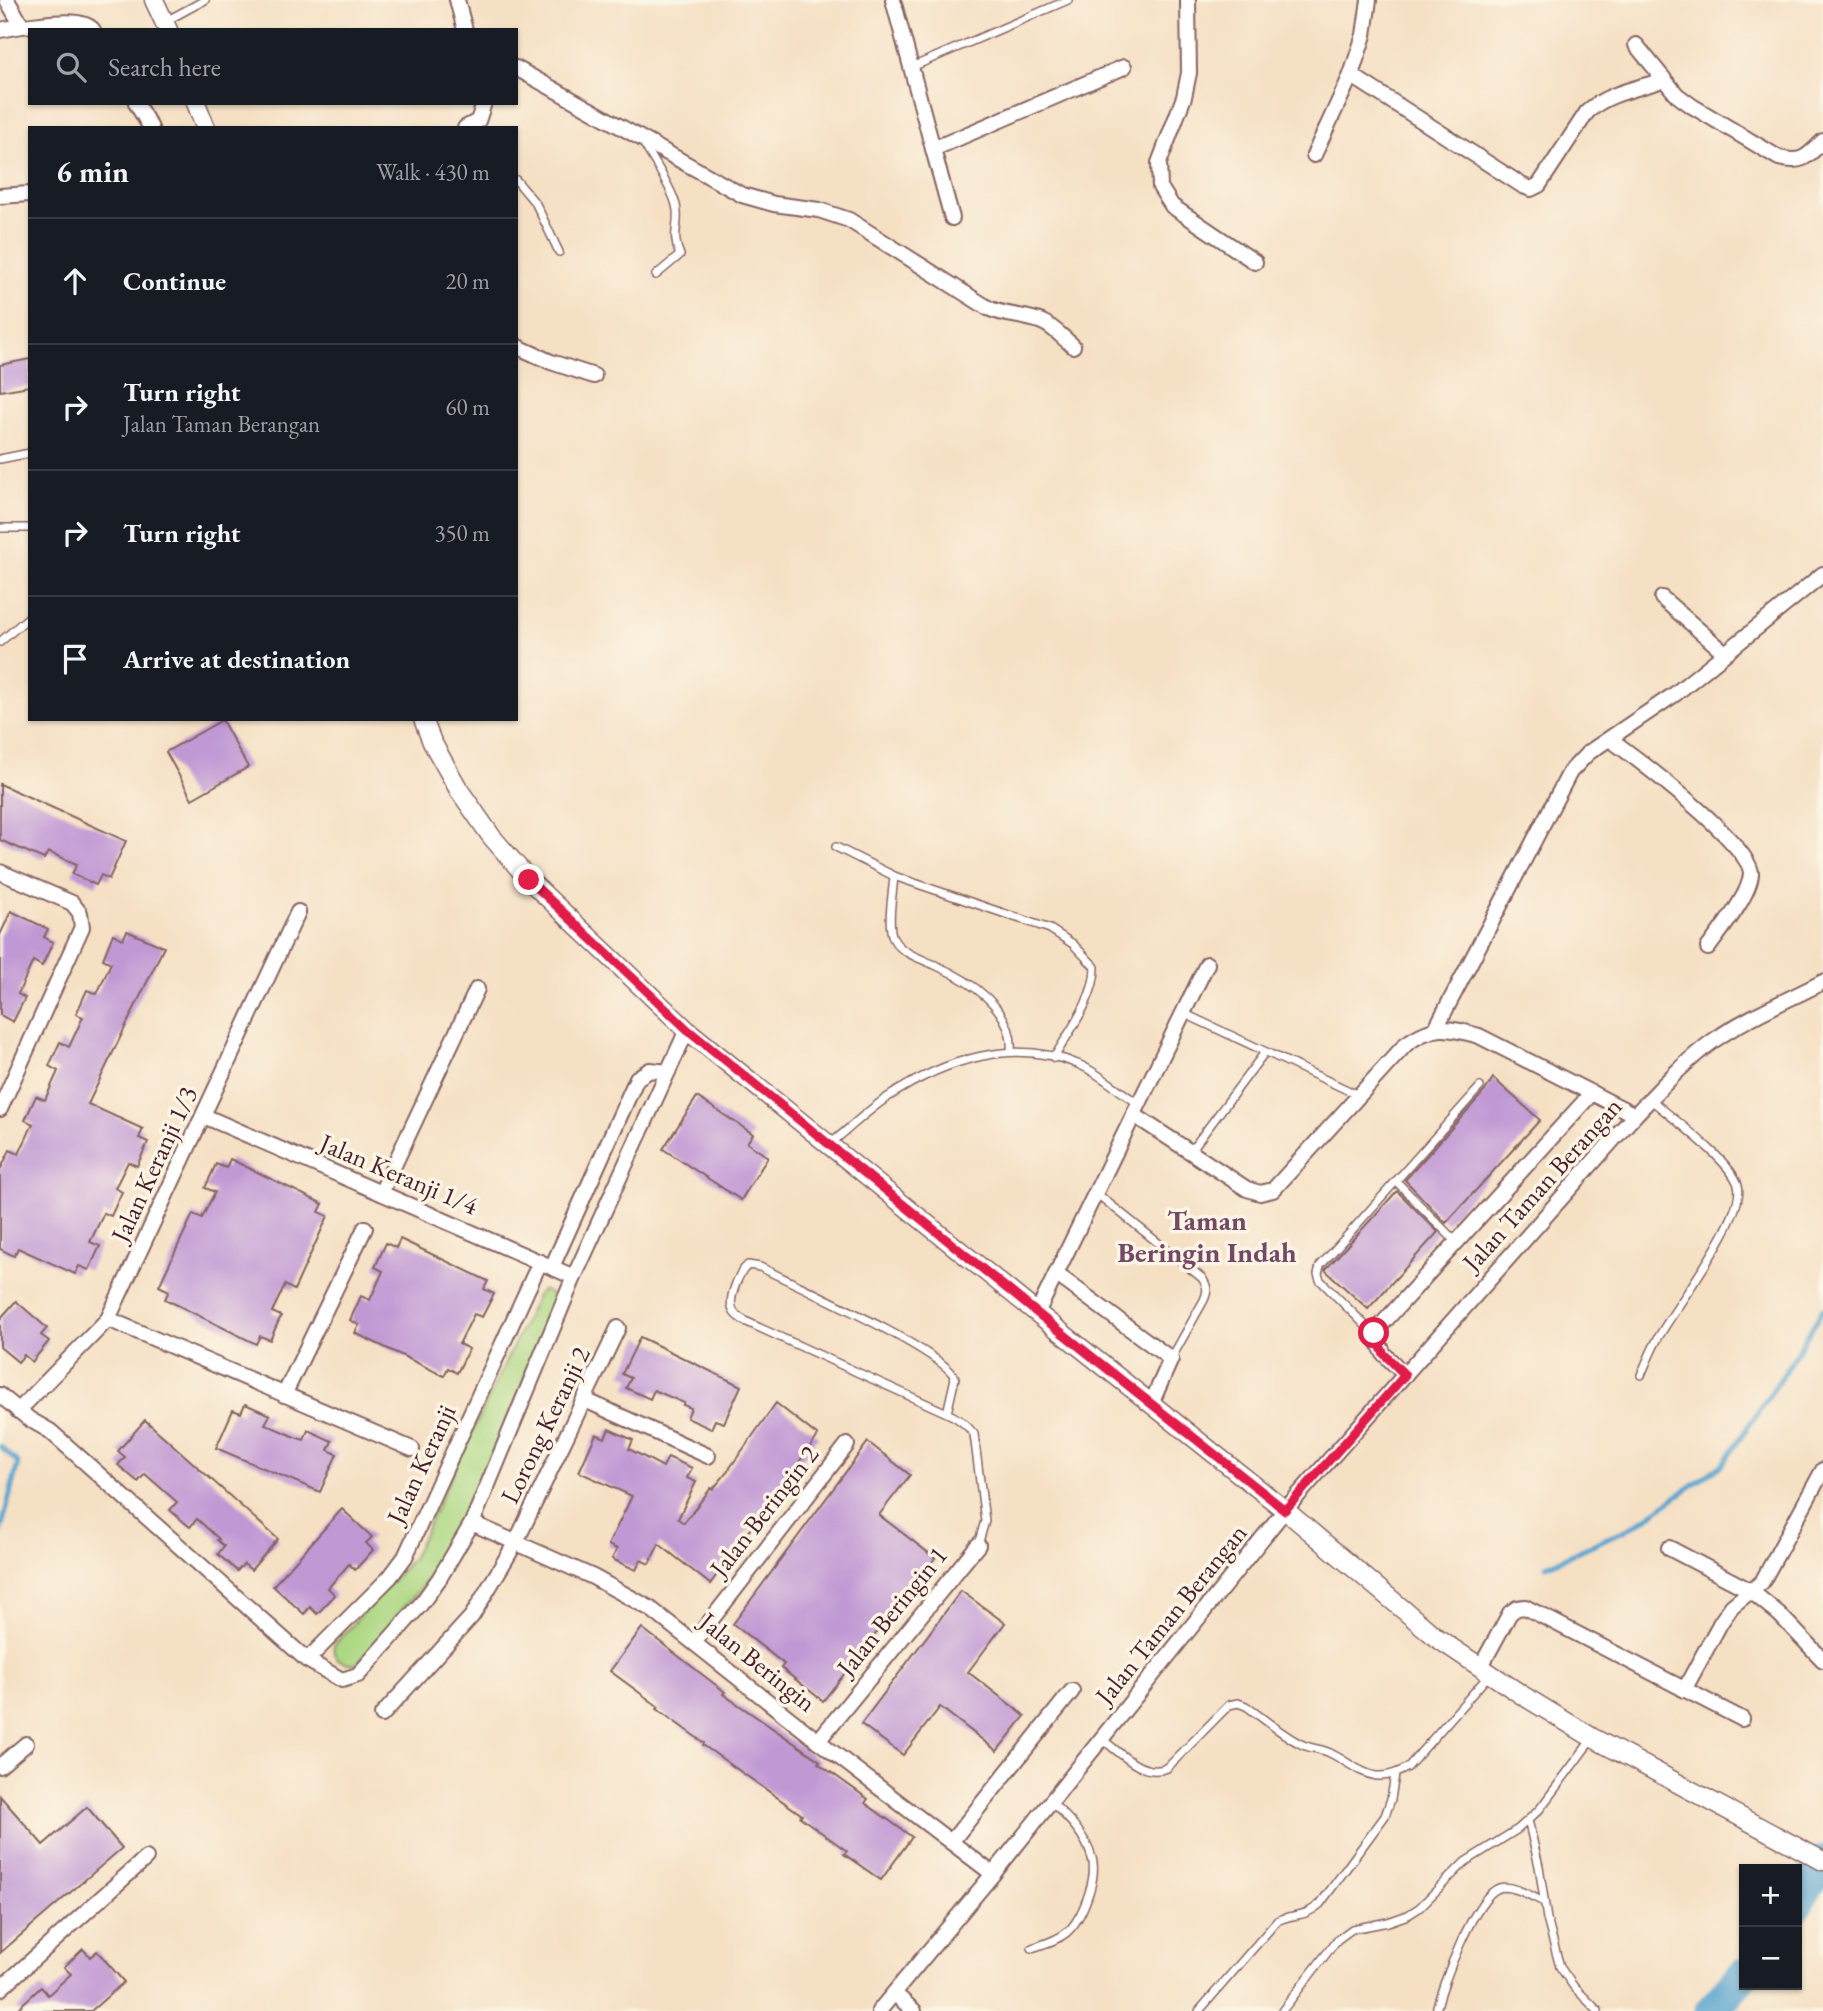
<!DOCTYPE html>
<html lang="en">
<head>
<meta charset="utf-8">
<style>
  body { margin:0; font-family:"EB Garamond",serif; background:#242831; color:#f1f3f6 }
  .controls { position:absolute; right:21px; bottom:21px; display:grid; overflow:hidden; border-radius:0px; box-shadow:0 2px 5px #0004 }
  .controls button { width:63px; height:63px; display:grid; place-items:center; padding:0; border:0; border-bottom:2px solid #363941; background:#171b24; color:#f1f3f6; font:35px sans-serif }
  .stop { position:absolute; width:21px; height:21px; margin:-16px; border:5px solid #e11d48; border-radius:50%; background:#fff }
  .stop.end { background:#e11d48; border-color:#fff; box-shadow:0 2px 7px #0008 }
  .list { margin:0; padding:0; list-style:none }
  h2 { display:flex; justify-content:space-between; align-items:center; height:91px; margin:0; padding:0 28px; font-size:30px }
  h2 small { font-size:23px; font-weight:400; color:#9ea1a6 }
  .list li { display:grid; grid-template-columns:46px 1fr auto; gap:21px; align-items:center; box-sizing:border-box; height:126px; padding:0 28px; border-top:2px solid #363941 }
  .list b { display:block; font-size:26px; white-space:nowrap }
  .list p { margin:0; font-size:23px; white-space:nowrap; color:#9ea1a6 }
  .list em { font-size:23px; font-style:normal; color:#9ea1a6 }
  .icon { flex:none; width:38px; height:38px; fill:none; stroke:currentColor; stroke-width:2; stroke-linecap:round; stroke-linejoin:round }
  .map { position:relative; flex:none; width:1823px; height:2011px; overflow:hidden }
  .search { position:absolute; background:#171b24; box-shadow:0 2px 5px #0004; left:28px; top:28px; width:490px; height:77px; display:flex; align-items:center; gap:18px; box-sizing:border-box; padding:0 24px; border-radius:0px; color:#9ea1a6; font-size:26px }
  .panel { position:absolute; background:#171b24; box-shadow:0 2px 5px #0004; left:28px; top:126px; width:490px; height:595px; border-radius:0px }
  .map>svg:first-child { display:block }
  .green { fill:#add883; stroke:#7c7c57; stroke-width:2 }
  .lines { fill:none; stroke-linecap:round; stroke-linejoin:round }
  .stream { stroke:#57a3cf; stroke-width:5 }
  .river { stroke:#57a3cf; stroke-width:33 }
  .building { fill:#c098d4 }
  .service-casing { stroke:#866361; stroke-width:10 }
  .minor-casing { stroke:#866361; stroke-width:18 }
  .tertiary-casing { stroke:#866361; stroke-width:21 }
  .service { stroke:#fff; stroke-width:7 }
  .minor { stroke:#fff; stroke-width:14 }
  .tertiary { stroke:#fff; stroke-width:18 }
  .route { stroke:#e11d48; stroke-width:9 }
  .labels { text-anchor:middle; stroke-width:7; stroke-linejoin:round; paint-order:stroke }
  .street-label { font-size:26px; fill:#4a1f2b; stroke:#fcf5e5 }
  .neighbourhood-label { font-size:28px; font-weight:bold; fill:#734966; stroke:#fcf5e5 }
</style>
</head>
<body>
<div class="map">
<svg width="1823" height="2011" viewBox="0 0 1823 2011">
  <rect width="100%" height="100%" fill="#fcf5e5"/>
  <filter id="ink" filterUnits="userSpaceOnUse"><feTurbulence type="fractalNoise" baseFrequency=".0143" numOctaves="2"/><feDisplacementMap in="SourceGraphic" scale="14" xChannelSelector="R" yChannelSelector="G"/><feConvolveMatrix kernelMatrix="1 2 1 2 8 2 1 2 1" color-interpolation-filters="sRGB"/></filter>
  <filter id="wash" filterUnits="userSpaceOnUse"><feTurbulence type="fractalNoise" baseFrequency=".00686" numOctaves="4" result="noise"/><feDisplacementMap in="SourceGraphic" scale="28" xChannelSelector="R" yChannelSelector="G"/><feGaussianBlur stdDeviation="1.57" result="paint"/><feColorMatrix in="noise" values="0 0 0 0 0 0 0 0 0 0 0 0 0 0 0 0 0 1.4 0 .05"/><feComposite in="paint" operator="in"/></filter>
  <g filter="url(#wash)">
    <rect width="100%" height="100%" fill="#f5e0c4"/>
    <!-- green -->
    <path class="green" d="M543 1290 550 1294 554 1300 509 1417 433 1573 357 1664C345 1664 331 1660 334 1645L412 1559 538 1294Z"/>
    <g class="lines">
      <!-- stream -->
      <g class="stream">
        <polyline points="0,1446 18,1463 0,1534"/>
        <polyline points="1546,1566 1634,1526 1723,1464 1787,1369 1823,1309"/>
      </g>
      <!-- river -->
      <g class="river">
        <polyline points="1797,1904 1823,1861"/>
        <polyline points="1711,2011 1744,1974"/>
      </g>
    </g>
    <g id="blocks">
      <!-- building -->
      <g class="building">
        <polygon points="30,359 30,386 0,391 0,365"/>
        <polygon points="222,720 248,767 192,799 166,752"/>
        <polygon points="0,784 126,841 109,879 101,875 96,885 72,874 77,864 48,852 44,859 0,840"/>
        <polygon points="11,911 48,929 44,937 53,942 42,966 33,961 18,994 25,998 13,1022 0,1015 0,935"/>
        <polygon points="127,931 164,947 88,1104 143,1129 139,1138 148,1142 137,1166 128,1162 115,1188 122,1192 111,1216 104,1213 90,1242 100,1246 89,1270 79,1266 75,1274 18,1248 14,1256 0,1249 0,1170 10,1150 19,1154 33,1124 25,1120 36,1096 45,1100 58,1071 49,1066 60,1042 69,1047 83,1017 76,1014 87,990 97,994 111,963 103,959 113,934 123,939"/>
        <polygon points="1493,1078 1540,1120 1446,1223 1405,1180 1485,1091"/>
        <polygon points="697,1097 753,1134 747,1143 768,1157 741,1200 663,1149"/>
        <polygon points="230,1159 323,1204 319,1212 328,1216 294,1290 285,1285 272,1312 281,1316 270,1340 260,1336 256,1344 165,1299 169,1291 159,1286 193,1214 202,1218 215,1192 205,1188 216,1164 226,1168"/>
        <polygon points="1397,1191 1438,1232 1368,1309 1325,1270"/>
        <polygon points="400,1239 488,1281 484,1289 494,1294 482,1317 474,1314 459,1344 469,1349 457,1373 448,1368 444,1376 407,1358 355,1333 359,1325 350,1320 361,1296 370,1300 383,1271 375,1267 386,1243 396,1248"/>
        <polygon points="16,1301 47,1328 41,1335 49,1341 32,1362 24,1355 18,1362 0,1347 0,1319"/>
        <polygon points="640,1337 741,1386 724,1423 715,1420 711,1429 687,1418 691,1408 683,1405 684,1403 654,1390 650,1399 626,1388 631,1378 622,1374"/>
        <polygon points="776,1403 818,1436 710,1584 659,1544 649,1564 641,1560 636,1570 612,1559 617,1549 608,1545 632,1496 579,1472 596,1434 605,1438 609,1429 633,1440 629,1449 663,1467 668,1457 692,1468 687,1478 696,1482 678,1519 684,1523 711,1488 713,1489 724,1476"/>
        <polygon points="245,1404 270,1415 265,1424 295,1437 304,1440 308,1430 332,1441 328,1450 337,1454 320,1492 216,1448 233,1410 241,1413"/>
        <polygon points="145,1420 278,1539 251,1570 244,1564 237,1571 218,1554 224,1546 217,1540 219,1539 197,1519 190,1527 179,1518 170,1510 177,1502 145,1474 138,1482 118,1465 125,1457 118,1451"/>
        <polygon points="868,1442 910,1475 879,1515 935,1558 823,1701 781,1668 784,1664 733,1624"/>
        <polygon points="342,1509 372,1537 366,1543 373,1550 355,1570 349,1564 328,1588 335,1595 317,1614 310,1607 304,1614 273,1586"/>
        <polygon points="961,1591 1005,1623 968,1672 1025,1716 997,1751 940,1707 903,1755 861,1724"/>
        <polygon points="642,1628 725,1692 723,1694 820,1761 818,1763 868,1799 865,1803 912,1837 881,1880 844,1854 847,1851 800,1817 802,1815 703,1745 704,1743 657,1709 659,1707 610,1671"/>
        <polygon points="0,1796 43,1845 87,1807 122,1848 0,1953"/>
        <polygon points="83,1949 90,1957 97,1951 124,1982 91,2011 15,2011 41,1987 48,1995 71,1974 64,1967"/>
      </g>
    </g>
  </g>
  <g filter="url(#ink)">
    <use href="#blocks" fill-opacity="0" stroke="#866361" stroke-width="2"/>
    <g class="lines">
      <defs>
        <g id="service">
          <polyline points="166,21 205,0"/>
          <polyline points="912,67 1068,0"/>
          <path d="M644 144C653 160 672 188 676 205 681 224 670 234 680 255L656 275"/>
          <polyline points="516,180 536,204 559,252"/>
          <polyline points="0,459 30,453"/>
          <polyline points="0,528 30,528"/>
          <polyline points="0,642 30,616"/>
          <path d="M836 847 894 876 1050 929 1073 944 1095 967C1095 999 1069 1031 1054 1058"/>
          <path d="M894 876C893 892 886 927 894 940 901 953 922 959 935 965 969 980 1015 1009 1011 1052"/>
          <polyline points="1183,1013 1358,1095"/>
          <path d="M830 1144C849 1129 868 1110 888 1097 946 1059 1014 1037 1080 1065 1099 1073 1120 1092 1139 1104"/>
          <polyline points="1190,1152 1265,1052"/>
          <polyline points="1396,1181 1457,1243"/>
          <path d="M1096 1193 1202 1278C1208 1287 1208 1291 1204 1300L1171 1359"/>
          <polyline points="1373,1333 1320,1280 1318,1274 1320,1266 1480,1087"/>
          <path d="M1641 1375C1646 1363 1651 1351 1657 1340 1673 1309 1747 1216 1738 1185 1731 1161 1671 1117 1650 1099"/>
          <path d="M947 1413 955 1378C945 1352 792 1283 760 1267L748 1265C741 1271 737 1279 734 1289 725 1315 739 1318 760 1328L947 1413C959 1418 966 1424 974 1434L985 1521 978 1545"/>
          <path d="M1102 1739C1121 1753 1142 1778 1167 1768L1229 1705 1238 1703 1246 1706C1263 1718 1280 1733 1299 1743 1309 1749 1320 1748 1330 1753 1360 1768 1373 1788 1408 1767L1489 1675"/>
          <polyline points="1528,1820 1539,1866 1547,1919 1560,1967 1574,1987 1598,2011"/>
          <path d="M1032 1948C1044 1944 1056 1941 1066 1933 1082 1920 1098 1878 1092 1858 1085 1834 1069 1819 1051 1802"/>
          <path d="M1199 2011 1277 1921C1294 1913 1304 1918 1320 1904L1385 1816 1391 1799 1395 1775"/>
          <polyline points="1282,2011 1337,1940 1352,1929 1388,1922 1408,1915 1419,1908 1465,1862 1518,1829 1539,1810 1592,1739"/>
          <path d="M1436 2011C1441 1987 1475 1896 1499 1888 1512 1884 1532 1897 1544 1902"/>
        </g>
        <g id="minor">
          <path d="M7 0 22 26C40 25 81 16 93 30"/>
          <polyline points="457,0 465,30"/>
          <polyline points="893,0 933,149 1124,67"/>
          <polyline points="1188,0 1189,73 1184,97 1159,163 1160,187 1172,206 1255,262"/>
          <path d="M1369 0 1364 35 1351 75 1523 186 1531 189 1539 185 1587 112C1607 93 1637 89 1663 80"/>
          <polyline points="0,30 22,26"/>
          <path d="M1636 45 1677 95 1692 106 1779 158C1802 164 1807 157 1823 141"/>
          <path d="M516 68 742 195 774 204 819 210 849 220 988 308C1005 316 1024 315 1042 322 1054 327 1063 338 1073 346"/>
          <polyline points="136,103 151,128"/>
          <polyline points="465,128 478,121 484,103"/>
          <polyline points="933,149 952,218"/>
          <polyline points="1314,155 1351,75"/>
          <polyline points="0,196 30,194"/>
          <polyline points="516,346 551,362 594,376"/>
          <polyline points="1662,598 1724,652"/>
          <path d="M1610 739C1636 758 1752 845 1751 874 1750 895 1720 931 1708 948"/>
          <polyline points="0,872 72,903 80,913 82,927 0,1109"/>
          <polyline points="1436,1028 1570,772 1588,753 1675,694 1823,574"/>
          <path d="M1134 1115 1247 1189 1260 1193 1273 1190 1406 1044C1434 1024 1447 1027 1479 1036L1635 1115"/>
          <polyline points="204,1116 574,1277"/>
          <polyline points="381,1193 477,989"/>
          <polyline points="552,1267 637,1078 650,1070 668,1072"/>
          <polyline points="1056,1274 1171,1359 1151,1404"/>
          <polyline points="1037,1313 1207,964"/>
          <polyline points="108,1319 412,1449"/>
          <polyline points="1405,1375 1384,1354 1374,1333 1592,1093"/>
          <polyline points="0,1395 29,1419 50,1431 307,1660 342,1680 358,1675 421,1604 439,1579 472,1523 574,1277 687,1030"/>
          <polyline points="284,1395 365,1228"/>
          <polyline points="585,1400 708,1456"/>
          <polyline points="18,1411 108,1319 298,912"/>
          <polyline points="472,1523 593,1577 651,1609 818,1741 993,1874"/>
          <polyline points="1669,1548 1751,1591 1779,1614 1823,1660"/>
          <polyline points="694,1642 847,1445"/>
          <polyline points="307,1660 390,1577 405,1557 540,1262"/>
          <polyline points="1480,1668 1510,1613 1517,1608 1525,1607 1742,1719"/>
          <polyline points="1684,1690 1721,1622 1732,1606 1762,1582 1823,1470"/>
          <polyline points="382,1715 472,1616 516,1542 618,1328"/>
          <polyline points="818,1741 978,1545"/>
          <polyline points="0,1766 26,1744"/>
          <polyline points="951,1842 1072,1691"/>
          <polyline points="0,1989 146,1858"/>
          <polyline points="894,1993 914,2011"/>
          <path d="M879 2011 993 1874 1285 1510 1635 1115C1660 1089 1684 1062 1713 1041 1747 1017 1786 1001 1823 982"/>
        </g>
        <g id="tertiary">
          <polyline points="154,0 168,30"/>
          <polyline points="196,103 206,128"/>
          <polyline points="423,719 432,742 459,790 491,836 529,880 687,1030 1037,1313 1285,1510 1437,1638 1522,1695 1593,1738 1823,1861"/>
        </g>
      </defs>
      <!-- service casing -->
      <use href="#service" class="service-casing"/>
      <!-- minor casing -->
      <use href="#minor" class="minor-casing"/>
      <!-- tertiary casing -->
      <use href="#tertiary" class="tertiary-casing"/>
      <!-- service -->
      <use href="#service" class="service"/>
      <!-- minor -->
      <use href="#minor" class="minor"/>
      <!-- tertiary -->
      <use href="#tertiary" class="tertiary"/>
    </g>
  </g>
  <g class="lines" filter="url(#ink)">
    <!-- route -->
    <polyline class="route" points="529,880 688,1030 1037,1313 1285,1510 1405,1375 1384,1354 1374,1333"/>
  </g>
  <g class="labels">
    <!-- street labels -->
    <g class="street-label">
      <text transform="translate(154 1164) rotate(-65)" y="9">Jalan Keranji 1/3</text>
      <text transform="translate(399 1174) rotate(23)" y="9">Jalan Keranji 1/4</text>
      <text transform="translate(1542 1184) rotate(-48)" y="9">Jalan Taman Berangan</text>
      <text transform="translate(545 1425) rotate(-64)" y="9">Lorong Keranji 2</text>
      <text transform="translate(421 1464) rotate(-65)" y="9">Jalan Keranji</text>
      <text transform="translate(764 1511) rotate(-52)" y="9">Jalan Beringin 2</text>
      <text transform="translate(892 1611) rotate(-51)" y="9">Jalan Beringin 1</text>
      <text transform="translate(1171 1614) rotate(-51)" y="9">Jalan Taman Berangan</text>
      <text transform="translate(758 1662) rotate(39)" y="9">Jalan Beringin</text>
    </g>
    <!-- neighbourhood labels -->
    <g class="neighbourhood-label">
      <text x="1207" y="1230">Taman<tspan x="1207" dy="32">Beringin Indah</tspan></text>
    </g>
  </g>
</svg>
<div class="controls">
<button>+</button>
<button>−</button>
</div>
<div class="stop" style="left:1374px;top:1333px"></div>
<div class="stop end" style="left:529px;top:880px"></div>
<div class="search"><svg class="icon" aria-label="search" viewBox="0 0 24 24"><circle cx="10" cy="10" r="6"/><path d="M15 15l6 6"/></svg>Search here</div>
<section class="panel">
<h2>6 min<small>Walk · 430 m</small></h2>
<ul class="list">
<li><svg class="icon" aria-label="ahead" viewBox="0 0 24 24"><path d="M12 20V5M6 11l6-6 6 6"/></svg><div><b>Continue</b></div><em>20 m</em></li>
<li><svg class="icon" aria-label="right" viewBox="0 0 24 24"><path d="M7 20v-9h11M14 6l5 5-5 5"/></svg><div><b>Turn right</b><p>Jalan Taman Berangan</p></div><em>60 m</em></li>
<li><svg class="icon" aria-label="right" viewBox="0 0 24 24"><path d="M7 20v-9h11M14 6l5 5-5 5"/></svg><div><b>Turn right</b></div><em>350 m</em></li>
<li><svg class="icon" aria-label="arrive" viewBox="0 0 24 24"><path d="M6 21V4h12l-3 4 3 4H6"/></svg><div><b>Arrive at destination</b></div></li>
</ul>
</section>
</div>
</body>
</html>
